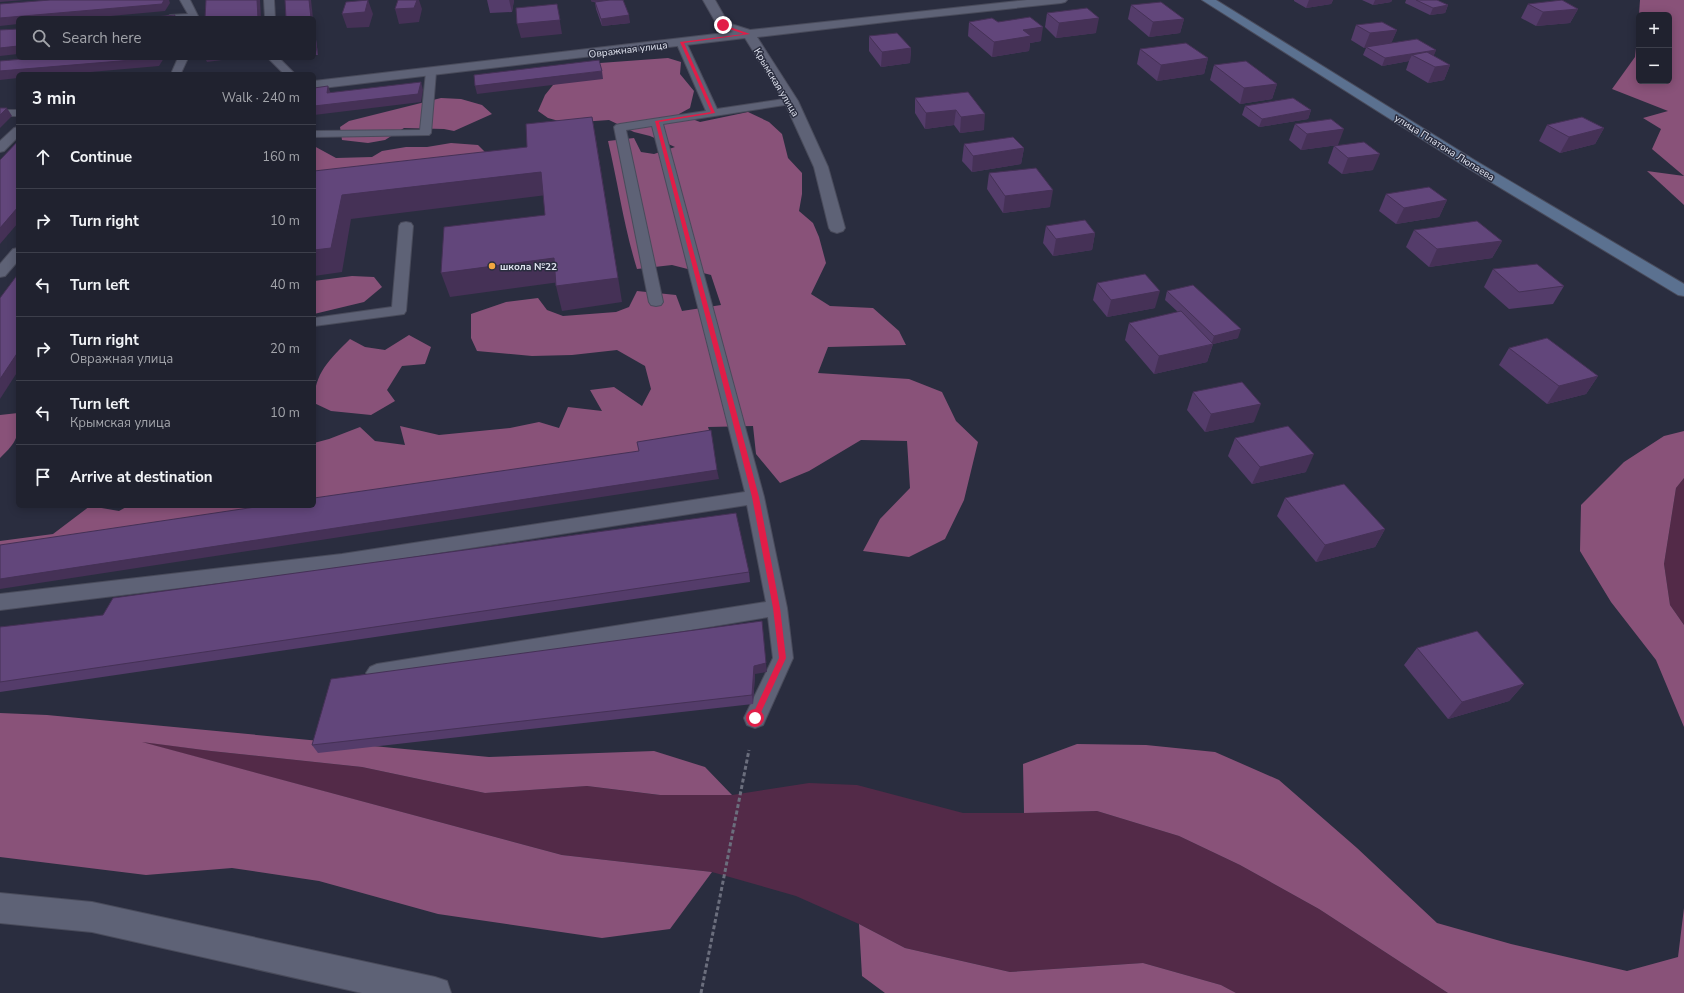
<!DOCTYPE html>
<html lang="en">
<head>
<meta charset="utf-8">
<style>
  body { margin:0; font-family:"Nunito Sans",sans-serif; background:#2d2f3b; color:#f1f3f6 }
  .controls { position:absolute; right:12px; top:12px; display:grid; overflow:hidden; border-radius:6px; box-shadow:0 2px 10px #0003 }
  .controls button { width:36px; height:36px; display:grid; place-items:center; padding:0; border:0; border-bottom:1px solid #3d3f4b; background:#20222f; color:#f1f3f6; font:20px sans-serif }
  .stop { position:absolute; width:12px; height:12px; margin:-9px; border:3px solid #e11d48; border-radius:50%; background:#fff }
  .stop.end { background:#e11d48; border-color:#fff; box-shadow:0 1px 4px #0008 }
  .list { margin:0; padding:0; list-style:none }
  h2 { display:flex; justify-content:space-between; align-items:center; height:52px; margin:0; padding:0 16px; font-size:17px }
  h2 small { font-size:13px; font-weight:400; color:#a2a4aa }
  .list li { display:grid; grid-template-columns:26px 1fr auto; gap:12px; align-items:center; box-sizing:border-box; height:64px; padding:0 16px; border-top:1px solid #3d3f4b }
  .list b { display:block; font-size:15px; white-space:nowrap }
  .list p { margin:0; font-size:13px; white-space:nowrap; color:#a2a4aa }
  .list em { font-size:13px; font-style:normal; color:#a2a4aa }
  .icon { flex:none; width:22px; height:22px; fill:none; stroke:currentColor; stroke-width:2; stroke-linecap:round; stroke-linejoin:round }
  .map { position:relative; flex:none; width:1684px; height:993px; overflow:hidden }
  .search { position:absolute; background:#20222f; box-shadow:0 2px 10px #0003; left:16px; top:16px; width:300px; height:44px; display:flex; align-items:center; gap:10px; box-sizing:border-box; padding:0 14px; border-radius:6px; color:#a2a4aa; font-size:15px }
  .panel { position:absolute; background:#20222f; box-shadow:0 2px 10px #0003; left:16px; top:72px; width:300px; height:436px; border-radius:6px }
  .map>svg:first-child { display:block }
  .green { fill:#532a48 }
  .forest { fill:#895279 }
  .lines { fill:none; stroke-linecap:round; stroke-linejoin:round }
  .lane-casing { stroke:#494b5b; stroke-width:2 }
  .street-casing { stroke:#494b5b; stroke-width:2 }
  .secondary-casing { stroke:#494b5b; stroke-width:2 }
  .path { stroke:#6b6e7d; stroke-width:3; stroke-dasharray:4 2.5; stroke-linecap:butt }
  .lane { fill:#5e6276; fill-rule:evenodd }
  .street { fill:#5e6276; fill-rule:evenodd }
  .secondary { fill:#5b7190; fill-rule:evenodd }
  .wall { fill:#543c6a }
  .shaded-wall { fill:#453156 }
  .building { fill:#62467b; stroke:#453156 }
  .route { fill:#e11d48 }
  .poi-dot { fill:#f1a640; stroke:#2a2d3f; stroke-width:1.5 }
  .labels { text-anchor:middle; stroke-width:3; stroke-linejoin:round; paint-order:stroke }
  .far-street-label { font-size:10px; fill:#e1e4f0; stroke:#2a2d3f }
  .far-poi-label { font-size:10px; font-weight:bold; fill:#e1e4f0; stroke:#2a2d3f; text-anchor:start }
</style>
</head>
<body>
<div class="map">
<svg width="1684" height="993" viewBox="0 0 1684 993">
  <rect width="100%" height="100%" fill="#2a2d3f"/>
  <!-- green -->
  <g class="green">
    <polygon points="1684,478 1684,625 1670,605 1664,564 1676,488"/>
    <polygon points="137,741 211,751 362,767 485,793 587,786 659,795 732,795 809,783 857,785 963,813 1024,813 1097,811 1179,836 1240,865 1319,909 1448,993 1236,993 1221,985 1143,963 1010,972 905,948 859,924 796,896 712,872 562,855"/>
  </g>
  <!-- forest -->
  <g class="forest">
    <polygon points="1640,0 1684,0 1684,176 1652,149 1661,129 1643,118 1668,111 1612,89 1635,57 1639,20 1639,81 1669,81 1669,15 1639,15"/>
    <path d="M668 58 681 62 680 74 694 91 690 108 679 114 700 122 748 112 769 122 782 134 788 158 802 173V194L799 211 813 223 819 237 826 263 811 294 830 306 873 308 899 331 906 345 828 347 818 373 909 379 942 392 956 421 978 442 964 500 945 539 909 557 863 551 880 519 910 488 907 441 861 440 809 471 780 483 756 454 753 426 708 427 712 439 641 460 0 555V541L53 534 90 506 119 511 128 506H314V443L329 439 360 427 375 441 405 445 400 426 439 435 510 428 539 422 559 428 568 407 602 411 590 390 614 387 642 406 651 389 645 366 617 350 572 355 532 356 477 351 471 338V314L506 302 538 298 547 310 563 316 616 312 629 307 637 291 676 295 682 311 721 305 711 275 672 265 637 269C624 227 618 184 608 141L634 138 641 152 654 154 675 147 650 136 634 132 609 120 566 123 548 118 538 111 545 95 553 85 600 63Z"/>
    <polygon points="441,98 461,99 482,105 492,114 454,131 444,129 404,128 385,140 368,143 342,140 340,127 349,121"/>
    <polygon points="451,143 478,145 486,153 314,184 314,146 336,158 372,157 382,151 406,147 427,147"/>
    <polygon points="1647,171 1684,176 1684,205"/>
    <polygon points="352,276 374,277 382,287 364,302 314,314 314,281"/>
    <path d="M409 335 431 347 425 364 402 366 387 390 395 401 371 415 331 411 314 403C314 373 330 359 350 339L365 347 385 350Z"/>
    <path d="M18 413C18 439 18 440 0 458V415Z"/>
    <polygon points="1684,431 1684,478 1676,488 1664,564 1670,605 1684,625 1684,727 1656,660 1611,602 1580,551 1581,505 1624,462 1664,436"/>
    <polygon points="0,713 47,715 489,757 654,751 705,767 732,795 660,795 587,786 485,793 362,767 211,751 142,742 562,855 712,872 670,929 602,938 438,914 319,881 232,868 146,875 0,857"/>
    <polygon points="1077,744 1146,745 1215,752 1279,780 1357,848 1437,923 1511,944 1627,971 1678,957 1684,908 1684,993 1448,993 1319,909 1240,865 1179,836 1097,811 1024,813 1023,764"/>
    <polygon points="859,924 905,948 1010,972 1143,963 1221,985 1236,993 885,993 862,976"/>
  </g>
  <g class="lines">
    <defs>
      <g id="lane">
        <polygon points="180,0 190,0 199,18 165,18 170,15 188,14"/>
        <polygon points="264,0 274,0 275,18 265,18"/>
        <polygon points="681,39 686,42 717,109 791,98 797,101 791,104 663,124 764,497 787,608 793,658 763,725 755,728 747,725 744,718 773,658 768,617 377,682 370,679 366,673 370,667 377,664 766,602 747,505 342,568 0,610 0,594 342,554 745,492 652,126 626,130 663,302 661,305 656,306 651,305 649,302 614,127 616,125 620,124 706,111 676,42"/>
        <polygon points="178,58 188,58 181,73 182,74 171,74"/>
        <polygon points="268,58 279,58 295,74 284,74"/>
        <polygon points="431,69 436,72 431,133 429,135 314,137 314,131 420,130 426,72"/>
        <rect x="0" y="110" width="18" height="6"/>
        <polygon points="18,127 18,137 4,151 0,152 0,141 14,128"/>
        <polygon points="406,222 411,223 413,226 406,311 404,314 314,326 314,318 392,307 399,226 401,223"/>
        <polygon points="18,248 18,261 5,276 0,277 0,264 13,249"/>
      </g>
      <g id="street">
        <polygon points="703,0 715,0 728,23 750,30 1027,0 1067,0 1065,2 1061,3 903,20 757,37 798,101 828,167 845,228 843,231 837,233 831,231 829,228 814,167 784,101 745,38 314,89 314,81 733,32 719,28"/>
        <polygon points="0,893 92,902 435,977 447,981 451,993 362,993 92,932 0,923"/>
      </g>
      <polygon id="secondary" points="1202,0 1216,0 1476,161 1684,284 1684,296 1678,295 1466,167"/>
    </defs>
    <!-- lane casing -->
    <use href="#lane" class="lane-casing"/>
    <!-- street casing -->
    <use href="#street" class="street-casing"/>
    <!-- secondary casing -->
    <use href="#secondary" class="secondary-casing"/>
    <!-- path -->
    <polyline class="path" points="701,993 749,750"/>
    <!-- lane -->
    <use href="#lane" class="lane"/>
    <!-- street -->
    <use href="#street" class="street"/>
    <!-- secondary -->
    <use href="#secondary" class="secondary"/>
  </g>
  <!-- wall -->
  <g class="wall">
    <polygon points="487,0 514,0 512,12 490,13"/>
    <polygon points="591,0 623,0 630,23 602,26 596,9 595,2 592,2"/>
    <polygon points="1294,0 1333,0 1331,4 1306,8 1294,1"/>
    <polygon points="1362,0 1392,0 1391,2 1373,5"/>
    <polygon points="1406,0 1437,0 1448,5 1445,13 1430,15 1405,3"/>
    <polygon points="1528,4 1578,9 1570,23 1536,26 1521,18"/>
    <polygon points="1131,5 1184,19 1180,33 1149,37 1128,19"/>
    <polygon points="1047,13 1096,33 1056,38 1045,27"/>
    <polygon points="969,22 998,22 1041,41 1030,43 1029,51 992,57 968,36"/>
    <polygon points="314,24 318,55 314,55"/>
    <polygon points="1356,25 1397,30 1391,43 1436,50 1433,56 1450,65 1444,80 1428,83 1406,70 1409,61 1382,66 1363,55 1366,48 1364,48 1351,40"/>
    <polygon points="869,36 911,48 910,63 881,67 869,51"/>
    <polygon points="1140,49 1208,58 1204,74 1157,81 1137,64"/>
    <polygon points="1214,65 1277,84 1272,99 1240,104 1210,80"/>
    <polygon points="968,92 984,130 960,133 954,125 925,129 915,113 915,98"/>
    <polygon points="1245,106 1311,110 1308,119 1259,127 1242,115"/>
    <polygon points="1295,124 1338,145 1301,150 1289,140"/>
    <polygon points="1547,125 1604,128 1595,144 1560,153 1539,141"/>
    <polygon points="964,144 1024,148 1021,164 972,172 962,161"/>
    <polygon points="1334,146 1373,170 1342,174 1328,163"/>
    <polygon points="989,173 1050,207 1003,213 987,189"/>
    <polygon points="1386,194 1447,200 1439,217 1396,224 1379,211"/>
    <polygon points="1046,226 1095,233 1092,250 1053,256 1043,243"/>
    <polygon points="1414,230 1502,241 1492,258 1429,267 1406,247"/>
    <polygon points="1493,269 1564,286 1553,304 1509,309 1484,287"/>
    <polygon points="1097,283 1155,308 1107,317 1093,300"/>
    <polygon points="1167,291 1238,338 1213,344 1207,362 1154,374 1125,340 1129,323 1178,312 1165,300"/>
    <polygon points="1509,348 1598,376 1586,394 1547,404 1499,365"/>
    <polygon points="1193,392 1254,422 1205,432 1187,410"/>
    <polygon points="1235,438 1306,472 1252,484 1228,456"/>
    <polygon points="1285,498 1385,529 1375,547 1316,562 1277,516"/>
    <polygon points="749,572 750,582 0,692 0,627"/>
    <polygon points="1417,648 1524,684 1509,701 1448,719 1404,665"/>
    <polygon points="767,672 755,674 753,704 318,753 312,745"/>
  </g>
  <!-- shaded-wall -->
  <g class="shaded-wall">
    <polygon points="0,0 24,0 0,2"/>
    <polygon points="164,0 169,0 170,3 165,11 89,18 18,18 18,24 0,26 0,18"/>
    <polygon points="257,0 260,0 261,18 258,18"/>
    <polygon points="309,0 311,0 313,18 311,18"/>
    <polygon points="368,0 373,14 369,27 347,28 342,14"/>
    <polygon points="417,0 419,0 422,9 419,22 399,24 395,9"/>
    <polygon points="509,0 514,0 512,12"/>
    <polygon points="591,0 612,0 592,2"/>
    <polygon points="1309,0 1333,0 1331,4 1306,8"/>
    <polygon points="1375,0 1392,0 1391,2 1373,5"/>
    <polygon points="557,4 562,34 521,38 517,24"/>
    <polygon points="1448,5 1445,13 1430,15 1433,8"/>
    <polygon points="1578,9 1570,23 1536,26 1543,12"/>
    <polygon points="629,15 630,23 602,26 601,19"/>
    <polygon points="1099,18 1096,33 1056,38 1059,23"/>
    <polygon points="1184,19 1180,33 1149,37 1153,22"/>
    <polygon points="314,24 318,55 315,47 314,38"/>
    <polygon points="1043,27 1041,41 1030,43 1029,51 992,57 994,42 1023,30"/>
    <polygon points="1397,30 1391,44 1366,47 1366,48 1364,48 1370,33"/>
    <polygon points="18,46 18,54 0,56 0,48"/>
    <polygon points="911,48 910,63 881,67 882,52"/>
    <polygon points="1436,50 1433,58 1412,55 1409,61 1382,66 1385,58"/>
    <polygon points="156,58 164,58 159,66 68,74 18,74 18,78 0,80 0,71"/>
    <polygon points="205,58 237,58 207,62"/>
    <polygon points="1208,58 1204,74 1157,81 1161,65"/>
    <polygon points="1450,65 1444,80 1428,83 1435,67"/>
    <polygon points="602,71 603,79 477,94 475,86"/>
    <polygon points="421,82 423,90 421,102 314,115 314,106"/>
    <polygon points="1277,84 1272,99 1240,104 1244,88"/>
    <polygon points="328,86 331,94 327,93"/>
    <polygon points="7,108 12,116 0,128 0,115"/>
    <polygon points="956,110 954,125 925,129 926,113"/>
    <polygon points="1311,110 1308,119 1259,127 1262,119"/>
    <polygon points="985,114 984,130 960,133 961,117"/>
    <polygon points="592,117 596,139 622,302 562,311 556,286"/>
    <polygon points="1604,128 1595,144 1560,153 1569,137"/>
    <polygon points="1344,129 1338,145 1301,150 1307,134"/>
    <polygon points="1024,148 1021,164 972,172 973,156"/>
    <polygon points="1380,154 1373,170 1342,174 1348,158"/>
    <polygon points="541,172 547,195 351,219 342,272 314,276 314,250 342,195"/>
    <polygon points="1053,190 1050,207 1003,213 1005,196"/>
    <polygon points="1447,200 1439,217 1396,224 1404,208"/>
    <polygon points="18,207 18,223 0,244 0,228"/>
    <polygon points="1095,233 1092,250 1053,256 1056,239"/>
    <polygon points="1502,241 1492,258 1429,267 1437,249"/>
    <polygon points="554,258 560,282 450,297 441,273"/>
    <polygon points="1160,291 1155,308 1107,317 1111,300"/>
    <polygon points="1241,329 1238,338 1213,344 1207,362 1154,374 1159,356 1211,345 1214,336"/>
    <polygon points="18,352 18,371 0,399 0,379"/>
    <polygon points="1598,376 1586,394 1547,404 1559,386"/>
    <polygon points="1261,404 1254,422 1205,432 1211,414"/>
    <polygon points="1314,454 1306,472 1252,484 1260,467"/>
    <polygon points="717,470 719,479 0,589 0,579"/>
    <polygon points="1385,529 1375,547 1316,562 1325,545"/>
    <polygon points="766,663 767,672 755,674 753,704 752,695 754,666"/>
    <polygon points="1524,684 1509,701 1448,719 1462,702"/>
  </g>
  <!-- building -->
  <g class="building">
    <polygon points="50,0 164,0 162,4 0,18 0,4"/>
    <polygon points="206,0 257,0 258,18 205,18"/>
    <polygon points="285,0 309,0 311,18 286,18"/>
    <polygon points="368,0 365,12 342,14 346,2"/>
    <polygon points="398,0 417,0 414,8 395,9"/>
    <polygon points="610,0 623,0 629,15 601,19 595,2"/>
    <polygon points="1416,0 1437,0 1448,5 1433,8"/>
    <polygon points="1562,0 1578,9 1543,12 1528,4"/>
    <polygon points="1161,2 1184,19 1153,22 1131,5"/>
    <polygon points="557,4 560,20 517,24 516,8"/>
    <polygon points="1087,8 1099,18 1059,23 1047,13"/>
    <polygon points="175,15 174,18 145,18"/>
    <polygon points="1030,17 1043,27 1023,30 1031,36 994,42 969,22 992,18 998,22"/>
    <polygon points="1382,22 1397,30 1370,33 1356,25"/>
    <polygon points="18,29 18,46 0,48 0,30"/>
    <polygon points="897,33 911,48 882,52 869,36"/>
    <polygon points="314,38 315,47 314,47"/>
    <polygon points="1417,39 1436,50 1385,58 1366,47"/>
    <polygon points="1186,43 1208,58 1161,65 1140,49"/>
    <polygon points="1427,52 1450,65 1435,67 1412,55"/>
    <polygon points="35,58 156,58 0,71 0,61"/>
    <polygon points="599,60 602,71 475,86 474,75"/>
    <polygon points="1246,61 1277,84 1244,88 1214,65"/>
    <polygon points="421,82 418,94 314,106 314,88 328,86 327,93"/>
    <polygon points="968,92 985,114 961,117 956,110 926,113 915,98"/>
    <polygon points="1293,98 1311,110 1262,119 1245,106"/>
    <polygon points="0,108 7,108 0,115"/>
    <polygon points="592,117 618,278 556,286 554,258 441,273 444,227 545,215 541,172 342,195 331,248 314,250 314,171 527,147 526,124"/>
    <polygon points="1582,117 1604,128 1569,137 1547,125"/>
    <polygon points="1331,119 1344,129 1307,134 1295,124"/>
    <polygon points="1013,137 1024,148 973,156 964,144"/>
    <polygon points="18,141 18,207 0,228 0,160"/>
    <polygon points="1364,142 1380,154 1348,158 1334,146"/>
    <polygon points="1036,168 1053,190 1005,196 989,173"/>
    <polygon points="1429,187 1447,200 1404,208 1386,194"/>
    <polygon points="1085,220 1095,233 1056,239 1046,226"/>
    <polygon points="1477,221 1502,241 1437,249 1414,230"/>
    <polygon points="1537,264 1564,286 1519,292 1493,269"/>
    <polygon points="18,274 18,352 0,379 0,298"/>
    <polygon points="1145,274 1160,291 1111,300 1097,283"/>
    <polygon points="1193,285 1241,329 1214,336 1167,291"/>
    <polygon points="1181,311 1213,344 1159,356 1129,323"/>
    <polygon points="1547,338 1598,376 1559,386 1509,348"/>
    <polygon points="1242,382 1261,404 1211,414 1193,392"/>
    <polygon points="1288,426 1314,454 1260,467 1235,438"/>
    <polygon points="711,430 717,470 0,579 0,545 262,506 314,506 314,498 639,451 637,442"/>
    <polygon points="1344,484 1385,529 1325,545 1285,498"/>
    <polygon points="736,513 749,572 0,682 0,627 103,615 113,598"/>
    <polygon points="762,621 766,663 754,666 752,695 312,745 331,679"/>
    <polygon points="1477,631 1524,684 1462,702 1417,648"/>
  </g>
  <!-- route -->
  <polygon class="route" points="721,24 750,34 684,43 715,113 659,122 759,497 780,608 786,658 757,721 755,722 751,718 779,658 773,608 752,497 655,121 711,112 680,42 744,34 721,26"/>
  <!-- markers -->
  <circle class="poi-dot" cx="492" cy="266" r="4"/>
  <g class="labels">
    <!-- far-street labels -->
    <g class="far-street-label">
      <text transform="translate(628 49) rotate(-7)" y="4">Овражная улица</text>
      <text transform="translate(777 82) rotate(59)" y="4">Крымская улица</text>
      <text transform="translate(1445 147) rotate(32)" y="4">улица Платона Люпаева</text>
    </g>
    <!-- far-poi labels -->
    <g class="far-poi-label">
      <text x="500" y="270">школа №22</text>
    </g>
  </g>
</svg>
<div class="controls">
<button>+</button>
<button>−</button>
</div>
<div class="stop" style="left:755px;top:718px"></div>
<div class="stop end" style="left:723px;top:25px"></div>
<div class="search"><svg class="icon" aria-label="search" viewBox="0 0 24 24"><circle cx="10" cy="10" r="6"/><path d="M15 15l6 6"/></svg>Search here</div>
<section class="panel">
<h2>3 min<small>Walk · 240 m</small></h2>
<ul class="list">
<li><svg class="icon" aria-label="ahead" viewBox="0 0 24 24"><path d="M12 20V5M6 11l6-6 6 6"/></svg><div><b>Continue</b></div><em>160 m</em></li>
<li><svg class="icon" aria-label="right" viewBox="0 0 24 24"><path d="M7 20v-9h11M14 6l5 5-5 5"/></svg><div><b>Turn right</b></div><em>10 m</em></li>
<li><svg class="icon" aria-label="left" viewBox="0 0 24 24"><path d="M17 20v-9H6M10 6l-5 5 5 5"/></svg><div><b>Turn left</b></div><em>40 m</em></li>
<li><svg class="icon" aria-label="right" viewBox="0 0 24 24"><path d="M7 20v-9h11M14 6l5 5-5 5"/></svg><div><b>Turn right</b><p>Овражная улица</p></div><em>20 m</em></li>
<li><svg class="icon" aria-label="left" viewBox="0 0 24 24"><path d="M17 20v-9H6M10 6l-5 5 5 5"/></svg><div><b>Turn left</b><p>Крымская улица</p></div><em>10 m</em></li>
<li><svg class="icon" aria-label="arrive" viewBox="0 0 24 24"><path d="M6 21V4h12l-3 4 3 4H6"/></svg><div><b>Arrive at destination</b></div></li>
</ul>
</section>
</div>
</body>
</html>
